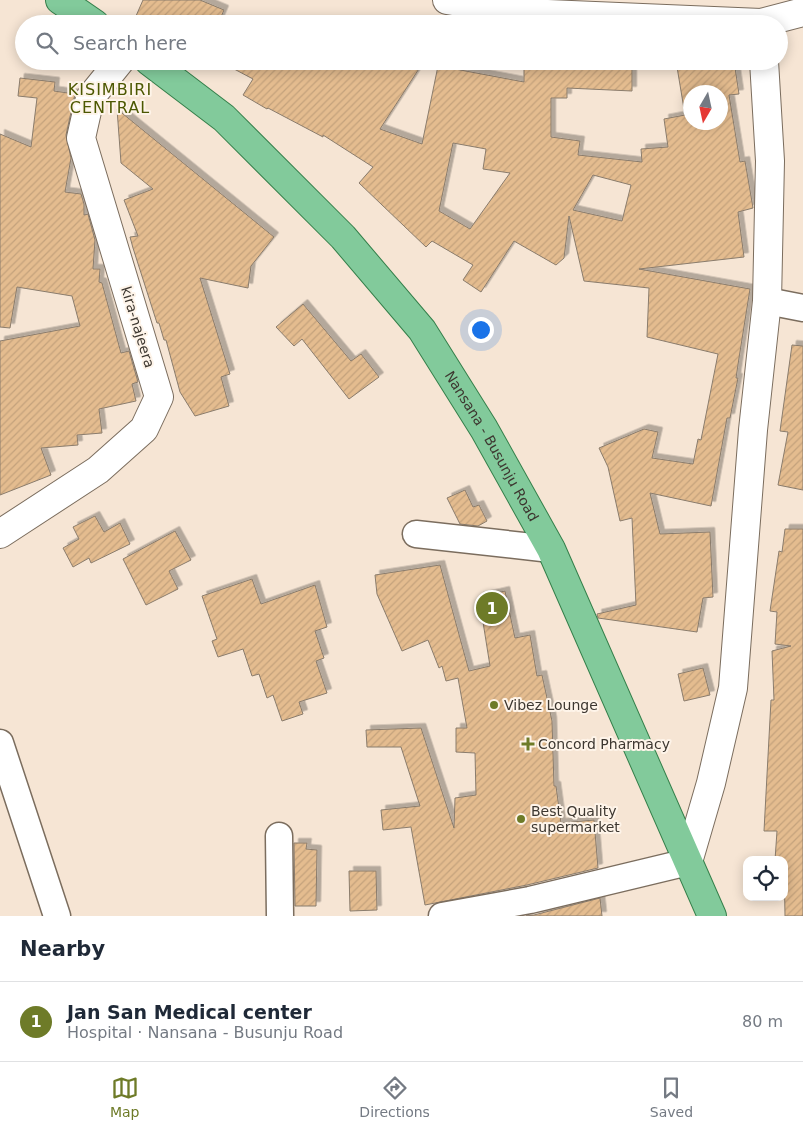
<!DOCTYPE html>
<html lang="en">
<head>
<meta charset="utf-8">
<style>
  body { margin:0; font-family:"DejaVu Sans",sans-serif; background:#f6f6f7; color:#1f2937 }
  .controls { position:absolute; right:15px; bottom:15px; display:grid; overflow:hidden; border-radius:10px; box-shadow:0 2px 12px #0003 }
  .controls button { width:45px; height:45px; display:grid; place-items:center; padding:0; border:0; border-bottom:1px solid #e0e1e3; background:#fff; color:#1f2937; font:25px sans-serif }
  .compass { position:absolute; left:683px; top:85px; width:45px; height:45px; border-radius:50%; background:#fff; box-shadow:0 2px 12px #0003; rotate:189deg }
  .you { position:absolute; left:480px; top:329px; width:18px; height:18px; margin:-12px; border:4px solid #fff; border-radius:50%; background:#1a73e8; box-shadow:0 0 0 8px #1a73e833 }
  .badge { display:grid; place-items:center; width:32px; height:32px; border-radius:50%; background:#6e7b28; color:#fff; font-size:16px; font-weight:700 }
  .pin { position:absolute; translate:-50% -50%; border:2px solid #fff; box-shadow:0 1px 5px #0006 }
  .list { margin:0; padding:0; list-style:none }
  h2 { display:flex; justify-content:space-between; align-items:center; height:65px; margin:0; padding:0 20px; font-size:21px }
  h2 small { font-size:16px; font-weight:400; color:#747a83 }
  .list li { display:grid; grid-template-columns:32px 1fr auto; gap:15px; align-items:center; box-sizing:border-box; height:80px; padding:0 20px; border-top:1px solid #e0e1e3 }
  .list b { display:block; font-size:19px; white-space:nowrap }
  .list p { margin:0; font-size:16px; white-space:nowrap; color:#747a83 }
  .list em { font-size:16px; font-style:normal; color:#747a83 }
  .icon { flex:none; width:28px; height:28px; fill:none; stroke:currentColor; stroke-width:2; stroke-linecap:round; stroke-linejoin:round }
  .map { position:relative; flex:none; width:803px; height:916px; overflow:hidden }
  .search { position:absolute; background:#fff; box-shadow:0 2px 12px #0003; left:15px; right:15px; top:15px; height:55px; display:flex; align-items:center; gap:12px; box-sizing:border-box; padding:0 18px; border-radius:28px; color:#747a83; font-size:19px }
  .sheet { height:145px; background:#fff }
  nav { display:flex; justify-content:space-around; align-items:center; box-sizing:border-box; height:70px; border-top:1px solid #e0e1e3; background:#fff; font-size:14px; color:#747a83 }
  nav a { display:grid; justify-items:center; gap:2px }
  nav .on { color:#6e7b28 }
  .map>svg:first-child { display:block }
  .building { fill:url(#building-hatch); stroke:#8a7c6c; fill-rule:evenodd; filter:url(#shadow) }
  .lines { fill:none; stroke-linecap:round; stroke-linejoin:round }
  .minor-casing { stroke:#7b6d5e; stroke-width:29 }
  .tertiary-casing { stroke:#7b6d5e; stroke-width:30 }
  .primary-casing { stroke:#347f4a; stroke-width:30 }
  .minor { stroke:#fff; stroke-width:26 }
  .tertiary { stroke:#fff; stroke-width:28 }
  .primary { stroke:#82ca9b; stroke-width:28 }
  .poi-dot { fill:#6e7b28; stroke:#fef4e9; stroke-width:2 }
  .labels { text-anchor:middle; stroke-width:4; stroke-linejoin:round; paint-order:stroke }
  .street-label { font-size:14px; fill:#3d3730; stroke:#fef4e9 }
  .poi-label { font-size:14px; fill:#3d3730; stroke:#fef4e9; text-anchor:start }
  .quarter-label { font-size:16px; letter-spacing:1px; fill:#4d5802; stroke:#fef4e9 }
</style>
</head>
<body>
<div class="map">
<svg width="803" height="916" viewBox="0 0 803 916">
  <defs>
    <pattern id="building-hatch" width="6" height="6" patternUnits="userSpaceOnUse" patternTransform="scale(1.25)"><rect width="6" height="6" fill="#e4bc8f"/><path d="M-1 1l2-2M0 6l6-6M5 7l2-2" fill="none" stroke="#c4a27c"/></pattern>
    <filter id="shadow"><feDropShadow dx="4.5" dy="-4.5" stdDeviation="0" flood-color="#0004"/></filter>
  </defs>
  <rect width="100%" height="100%" fill="#f6e5d4"/>
  <!-- building -->
  <g class="building">
    <polygon points="143,0 200,0 224,10 218,24 156,24 136,16"/>
    <path d="M219 61H424L380 129 422 144 439 61H457L455 69 524 82V61H632V91L567 88V98H551V137L580 141 578 155 642 162 641 149 668 147 664 119 685 115 676 61H734L739 94 729 95 740 162 745 161 753 208 738 212 744 257 639 269 750 289 739 358 736 378H738L730 418H727L711 506 650 493 660 534 710 532 713 597 703 598 697 632 598 618 597 614 636 605 632 518 620 521 608 467 599 448 644 429 658 432 652 458 693 464 698 439 701 440 718 354 647 337 649 288 584 281 569 216 564 258 556 265 514 241 481 292 463 280 473 265 432 241 426 247 359 183 373 167 323 135V137L268 108 267 109 243 95 253 79ZM690 92H720V122H690ZM453 143 486 149 483 169 510 173 470 229 439 211ZM593 175 631 185 622 221 573 210Z"/>
    <polygon points="20,78 55,82 54,91 75,94 66,135 71,158 65,192 81,194 84,204 84,215 88,214 95,240 93,269 100,269 99,282 102,283 121,353 129,351 138,382 132,384 136,401 99,409 102,433 77,435 78,445 41,448 51,475 0,495 0,341 80,326 72,296 17,287 10,328 0,327 0,134 31,147 37,98 18,96"/>
    <polygon points="117,109 274,237 251,266 248,288 200,278 230,374 221,377 229,406 195,416 180,392 166,340 164,340 159,323 157,323 133,248 130,237 138,236 124,200 153,189 121,163"/>
    <polygon points="303,304 351,361 361,354 379,377 349,399 302,339 294,346 276,327"/>
    <polygon points="792,345 803,346 803,490 778,485 788,432 780,431"/>
    <polygon points="465,490 473,507 479,505 487,521 478,526 460,524 447,498"/>
    <polygon points="95,516 104,532 120,523 130,544 91,563 89,558 73,567 63,548 79,539 73,527"/>
    <polygon points="785,529 803,529 803,916 785,916 784,860 775,860 777,831 764,831 771,700 774,700 772,651 791,646 775,644 777,612 770,611 779,551 782,552"/>
    <polygon points="175,531 191,560 169,571 178,589 146,605 123,559"/>
    <polygon points="440,565 469,671 490,666 479,597 505,591 515,638 530,635 537,676 542,675 552,721 554,786 556,786 561,823 594,820 598,868 527,885 425,905 411,827 383,830 381,810 420,806 401,747 367,747 366,730 421,728 454,828 455,798 476,795 475,753 456,752 456,728 467,728 458,678 446,681 442,666 439,668 428,640 402,651 377,594 375,575"/>
    <polygon points="252,579 261,604 315,585 327,627 315,631 324,658 316,661 327,693 299,702 303,714 282,721 273,695 267,698 259,674 252,676 243,649 218,657 212,641 217,639 202,596"/>
    <polygon points="703,668 710,695 684,701 678,674"/>
    <polygon points="294,843 307,843 306,849 317,850 316,906 295,906"/>
    <polygon points="349,871 376,871 377,910 350,911"/>
    <polygon points="600,898 602,916 526,916 534,915"/>
  </g>
  <g class="lines">
    <defs>
      <g id="minor">
        <polyline points="767,301 803,308"/>
        <polyline points="416,534 551,549"/>
        <polyline points="0,743 57,916"/>
        <polyline points="279,836 280,916"/>
        <polyline points="442,916 530,900 688,862"/>
      </g>
      <g id="tertiary">
        <polyline points="447,0 524,13 761,23 803,12"/>
        <polyline points="0,534 98,470 144,429 159,397 81,138 90,98 120,61"/>
        <polyline points="688,862 711,783 733,688 753,430 767,301 770,161 764,61"/>
      </g>
      <g id="primary">
        <polyline points="60,0 95,24"/>
        <path id="s1" d="M149 61 224 118 343 237 422 330 484 429 551 549 712 916"/>
      </g>
    </defs>
    <!-- minor casing -->
    <use href="#minor" class="minor-casing"/>
    <!-- tertiary casing -->
    <use href="#tertiary" class="tertiary-casing"/>
    <!-- primary casing -->
    <use href="#primary" class="primary-casing"/>
    <!-- minor -->
    <use href="#minor" class="minor"/>
    <!-- tertiary -->
    <use href="#tertiary" class="tertiary"/>
    <!-- primary -->
    <use href="#primary" class="primary"/>
  </g>
  <!-- markers -->
  <g class="poi-dot">
    <circle cx="494" cy="705" r="5"/>
    <path d="M525.5 736.5h5v5h5v5h-5v5h-5v-5h-5v-5h5z"/>
    <circle cx="521" cy="819" r="5"/>
  </g>
  <g class="labels">
    <!-- street labels -->
    <g class="street-label">
      <text transform="translate(138 327) rotate(73)" y="5">kira-najeera</text>
      <text dy="5" stroke="none"><textPath href="#s1" startOffset="520">Nansana - Busunju Road</textPath></text>
    </g>
    <!-- poi labels -->
    <g class="poi-label">
      <text x="504" y="710">Vibez Lounge</text>
      <text x="538" y="749">Concord Pharmacy</text>
      <text x="531" y="816">Best Quality<tspan x="531" dy="16">supermarket</tspan></text>
    </g>
    <!-- quarter labels -->
    <g class="quarter-label">
      <text x="110" y="95">KISIMBIRI<tspan x="110" dy="18">CENTRAL</tspan></text>
    </g>
  </g>
</svg>
<div class="controls">
<button><svg class="icon" aria-label="locate" viewBox="0 0 24 24"><circle cx="12" cy="12" r="6"/><path d="M12 2v4M12 18v4M2 12h4M18 12h4"/></svg></button>
</div>
<svg class="compass" viewBox="-18 -18 36 36"><path d="M0-13l5 13h-10z" fill="#e53935"/><path d="M0 13l5-13h-10z" fill="#747a83"/></svg>
<div class="you"></div>
<div class="pin badge" style="left:492px;top:608px">1</div>
<div class="search"><svg class="icon" aria-label="search" viewBox="0 0 24 24"><circle cx="10" cy="10" r="6"/><path d="M15 15l6 6"/></svg>Search here</div>
</div>
<section class="sheet">
<h2>Nearby<small></small></h2>
<ul class="list">
<li><span class="badge">1</span><div><b>Jan San Medical center</b><p>Hospital · Nansana - Busunju Road</p></div><em>80 m</em></li>
</ul>
</section>
<nav>
<a class="on"><svg class="icon" aria-label="map" viewBox="0 0 24 24"><path d="M3 6l6-2 6 2 6-2v14l-6 2-6-2-6 2zM9 4v14M15 6v14"/></svg>Map</a>
<a><svg class="icon" aria-label="directions" viewBox="0 0 24 24"><path d="M12 3l9 9-9 9-9-9zM9 14v-3h6M13 9l2 2-2 2"/></svg>Directions</a>
<a><svg class="icon" aria-label="saved" viewBox="0 0 24 24"><path d="M7 4h10v16l-5-4-5 4z"/></svg>Saved</a>
</nav>
</body>
</html>
